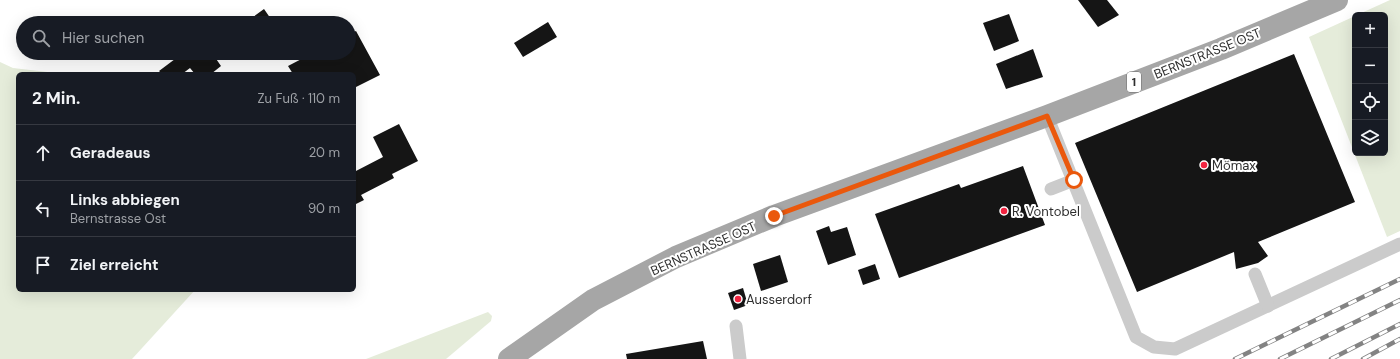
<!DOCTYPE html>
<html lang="de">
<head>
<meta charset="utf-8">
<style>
  body { margin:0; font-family:"DM Sans",sans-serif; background:#242831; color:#f1f3f6 }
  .controls { position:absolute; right:12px; top:12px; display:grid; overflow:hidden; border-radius:6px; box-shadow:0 4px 16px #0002 }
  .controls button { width:36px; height:36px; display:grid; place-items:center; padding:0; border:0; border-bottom:1px solid #363941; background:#171b24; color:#f1f3f6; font:20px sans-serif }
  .stop { position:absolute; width:12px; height:12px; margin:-9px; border:3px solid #ea580c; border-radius:50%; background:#fff }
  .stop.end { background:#ea580c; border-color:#fff; box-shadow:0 1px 4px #0008 }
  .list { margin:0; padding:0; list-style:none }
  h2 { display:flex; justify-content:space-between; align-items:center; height:52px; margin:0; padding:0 16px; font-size:17px }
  h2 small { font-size:13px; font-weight:400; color:#9ea1a6 }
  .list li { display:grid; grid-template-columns:26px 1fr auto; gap:12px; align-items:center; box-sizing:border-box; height:56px; padding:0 16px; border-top:1px solid #363941 }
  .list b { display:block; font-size:15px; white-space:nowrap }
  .list p { margin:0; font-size:13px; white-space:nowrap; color:#9ea1a6 }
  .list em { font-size:13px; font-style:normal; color:#9ea1a6 }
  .icon { flex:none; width:22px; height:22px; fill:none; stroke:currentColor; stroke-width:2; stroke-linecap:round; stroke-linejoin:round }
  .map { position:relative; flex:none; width:1400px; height:359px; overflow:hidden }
  .search { position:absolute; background:#171b24; box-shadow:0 4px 16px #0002; left:16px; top:16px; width:340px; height:44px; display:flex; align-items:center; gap:10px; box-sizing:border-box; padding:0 14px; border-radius:22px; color:#9ea1a6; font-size:15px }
  .panel { position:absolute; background:#171b24; box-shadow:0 4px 16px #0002; left:16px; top:72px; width:340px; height:220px; border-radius:6px }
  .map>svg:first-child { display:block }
  .green { fill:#e5ecda }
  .building { fill:#151515 }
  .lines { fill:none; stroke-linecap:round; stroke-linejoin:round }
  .service { stroke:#cbcbcb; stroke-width:13 }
  .primary { stroke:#a6a6a6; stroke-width:22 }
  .rail-casing { stroke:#838383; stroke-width:4.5 }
  .rail { stroke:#fff; stroke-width:3; stroke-dasharray:9; stroke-linecap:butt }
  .route { stroke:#ea580c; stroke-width:5 }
  .poi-dot { fill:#f12340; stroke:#fff; stroke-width:1.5 }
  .labels { text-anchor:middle; stroke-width:4; stroke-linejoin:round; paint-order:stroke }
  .shield { fill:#fff; stroke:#6d6d6d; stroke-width:1 }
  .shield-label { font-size:12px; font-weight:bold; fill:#2e2e2e }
  .street-label { font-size:13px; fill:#2e2e2e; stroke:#fff }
  .poi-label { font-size:13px; fill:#2e2e2e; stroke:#fff; text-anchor:start }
</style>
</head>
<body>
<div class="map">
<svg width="1400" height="359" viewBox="0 0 1400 359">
  <rect width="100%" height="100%" fill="#fff"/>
  <!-- green -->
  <g class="green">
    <polygon points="1390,0 1400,0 1400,231 1387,237 1309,37 1355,16 1355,153 1385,153 1385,15 1357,15"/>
    <polygon points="0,62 13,68 65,74 18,74 18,290 195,290 132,359 0,359"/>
    <polygon points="488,312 492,316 491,321 446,359 366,359"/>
  </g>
  <!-- building -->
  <g class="building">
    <polygon points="1078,0 1107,0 1119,15 1098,27"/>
    <polygon points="264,9 273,22 280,17 284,23 245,23"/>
    <polygon points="1009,14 1019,41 994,51 983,23"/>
    <polygon points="548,22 557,37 523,57 514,43"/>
    <polygon points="356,31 380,75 354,88 354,74 293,74 288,66 313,53 349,53 349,34"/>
    <polygon points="1033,49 1043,77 1006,89 996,64"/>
    <polygon points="183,53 212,53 221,66 211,74 195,74 190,68 182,74 162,74 159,71"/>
    <polygon points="1294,54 1355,202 1258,242 1268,256 1258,263 1236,269 1234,252 1137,292 1075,143"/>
    <polygon points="399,124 418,161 392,174 394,178 361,195 364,200 354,205 354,172 383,157 373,137"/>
    <polygon points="1023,166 1045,225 899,278 875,214 959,184 961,188"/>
    <polygon points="829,226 831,232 847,227 856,255 828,265 816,231"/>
    <polygon points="780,255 788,282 761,291 753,264"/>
    <polygon points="875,264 880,279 863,285 858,270"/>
    <polygon points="743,288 748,305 734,310 728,293"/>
    <polygon points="703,341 707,359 627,359 626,354"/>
  </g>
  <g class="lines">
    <!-- service -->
    <g class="service">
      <polyline points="1047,116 1136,337 1154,347 1175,349 1400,244"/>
      <polyline points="1051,189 1074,180"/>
      <polyline points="1255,274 1268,306"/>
      <polyline points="736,326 740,359"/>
    </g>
    <!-- primary -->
    <polyline class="primary" points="509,359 593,300 676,257 774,216 1047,116 1221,49 1337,0"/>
    <defs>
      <g id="rail">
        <polyline points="1235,359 1400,279"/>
        <polyline points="1280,359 1400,300"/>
        <polyline points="1331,359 1400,324"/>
        <polyline points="1363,359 1400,339"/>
      </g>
    </defs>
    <!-- rail casing -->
    <use href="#rail" class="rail-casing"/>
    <!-- rail -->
    <use href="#rail" class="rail"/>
  </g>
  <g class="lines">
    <!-- route -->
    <polyline class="route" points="774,216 1047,116 1074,180"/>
  </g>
  <!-- markers -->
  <g class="poi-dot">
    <circle cx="1204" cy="165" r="4"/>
    <circle cx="1004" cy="211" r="4"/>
    <circle cx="738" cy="299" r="4"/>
  </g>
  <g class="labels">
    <!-- shield labels -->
    <rect class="shield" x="1127" y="72" width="14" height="20" rx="3"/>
    <g class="shield-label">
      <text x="1134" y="86">1</text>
    </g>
    <!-- street labels -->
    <g class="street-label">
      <text transform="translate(1207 53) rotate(-22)" y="5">BERNSTRASSE OST</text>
      <text transform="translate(703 248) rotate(-24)" y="5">BERNSTRASSE OST</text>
    </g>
    <!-- poi labels -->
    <g class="poi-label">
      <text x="1212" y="170">Mömax</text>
      <text x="1012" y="216">R. Vontobel</text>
      <text x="746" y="304">Ausserdorf</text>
    </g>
  </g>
</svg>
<div class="controls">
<button>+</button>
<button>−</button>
<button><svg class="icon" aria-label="locate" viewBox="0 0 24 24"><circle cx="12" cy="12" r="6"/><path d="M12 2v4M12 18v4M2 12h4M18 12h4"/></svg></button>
<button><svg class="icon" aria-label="layers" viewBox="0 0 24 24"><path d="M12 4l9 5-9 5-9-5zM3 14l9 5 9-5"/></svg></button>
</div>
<div class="stop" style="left:1074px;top:180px"></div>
<div class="stop end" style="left:774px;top:216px"></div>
<div class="search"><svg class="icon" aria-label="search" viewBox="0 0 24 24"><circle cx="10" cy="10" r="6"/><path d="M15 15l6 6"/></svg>Hier suchen</div>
<section class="panel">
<h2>2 Min.<small>Zu Fuß · 110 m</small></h2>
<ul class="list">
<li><svg class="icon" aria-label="ahead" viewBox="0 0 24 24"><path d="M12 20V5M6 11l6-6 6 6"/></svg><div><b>Geradeaus</b></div><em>20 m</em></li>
<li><svg class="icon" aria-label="left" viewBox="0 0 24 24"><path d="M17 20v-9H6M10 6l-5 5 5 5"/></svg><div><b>Links abbiegen</b><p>Bernstrasse Ost</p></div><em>90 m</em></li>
<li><svg class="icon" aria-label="arrive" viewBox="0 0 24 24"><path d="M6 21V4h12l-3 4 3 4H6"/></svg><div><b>Ziel erreicht</b></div></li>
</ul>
</section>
</div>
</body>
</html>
